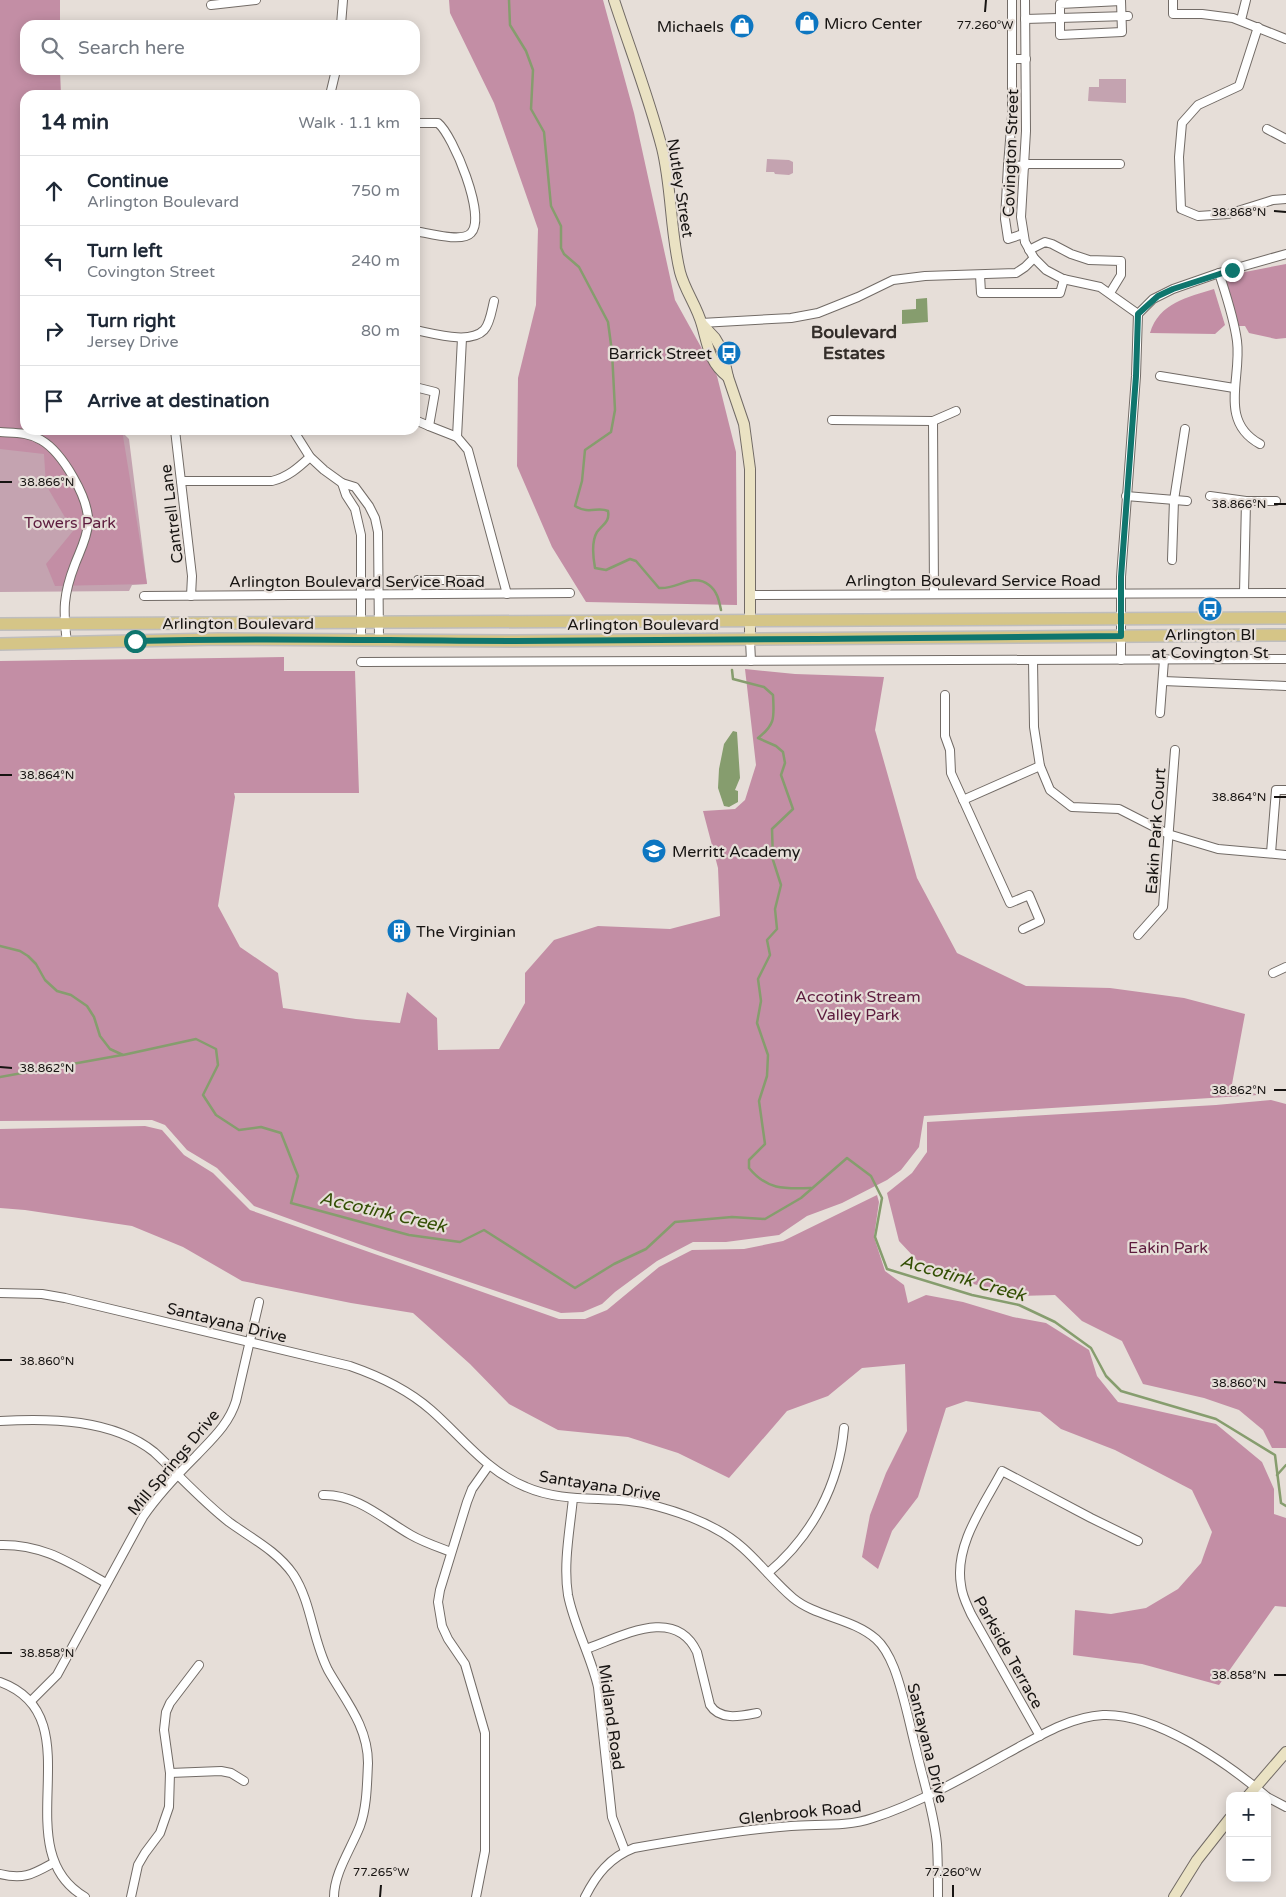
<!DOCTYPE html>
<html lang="en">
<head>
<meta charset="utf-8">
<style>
  body { margin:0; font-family:"Varela Round",sans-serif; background:#f6f6f7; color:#1f2937 }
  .controls { position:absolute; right:15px; bottom:15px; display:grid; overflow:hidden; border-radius:10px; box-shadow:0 2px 12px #0003 }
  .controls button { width:45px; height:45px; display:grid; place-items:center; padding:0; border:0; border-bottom:1px solid #e0e1e3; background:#fff; color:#1f2937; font:25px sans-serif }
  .stop { position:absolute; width:15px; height:15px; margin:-11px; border:4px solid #0f766e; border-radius:50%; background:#fff }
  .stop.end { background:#0f766e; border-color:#fff; box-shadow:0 1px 5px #0008 }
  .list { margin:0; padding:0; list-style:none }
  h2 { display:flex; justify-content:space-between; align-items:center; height:65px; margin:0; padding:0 20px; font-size:21px }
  h2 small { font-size:16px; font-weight:400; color:#747a83 }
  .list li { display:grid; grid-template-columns:32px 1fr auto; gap:15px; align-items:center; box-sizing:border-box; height:70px; padding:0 20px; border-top:1px solid #e0e1e3 }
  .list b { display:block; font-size:19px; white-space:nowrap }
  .list p { margin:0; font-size:16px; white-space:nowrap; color:#747a83 }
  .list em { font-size:16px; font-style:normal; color:#747a83 }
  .icon { flex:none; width:28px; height:28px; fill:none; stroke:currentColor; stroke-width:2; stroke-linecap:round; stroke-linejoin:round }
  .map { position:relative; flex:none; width:1286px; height:1897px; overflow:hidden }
  .search { position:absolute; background:#fff; box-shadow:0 2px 12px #0003; left:20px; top:20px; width:400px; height:55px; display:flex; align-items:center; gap:12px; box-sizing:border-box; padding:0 18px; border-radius:15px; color:#747a83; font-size:19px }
  .panel { position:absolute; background:#fff; box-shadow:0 2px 12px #0003; left:20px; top:90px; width:400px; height:345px; border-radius:15px }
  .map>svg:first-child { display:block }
  .green { fill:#c4a3b0 }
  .forest { fill:#c38ea5 }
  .water { fill:#869d6e }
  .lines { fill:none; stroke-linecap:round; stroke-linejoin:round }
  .stream { stroke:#869d6e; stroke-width:2.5 }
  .street-casing { stroke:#726b66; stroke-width:10 }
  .secondary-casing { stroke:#726b66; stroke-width:12 }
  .primary-casing { stroke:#bebdbd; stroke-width:14 }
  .street { stroke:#fff; stroke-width:8 }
  .secondary { stroke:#eae2c3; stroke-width:10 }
  .primary { stroke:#d5c587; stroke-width:11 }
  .route { stroke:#0f766e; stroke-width:6 }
  .ticks { fill:none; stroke:#171412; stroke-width:2 }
  .labels { text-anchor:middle; stroke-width:4.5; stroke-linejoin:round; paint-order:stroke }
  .poi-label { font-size:16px; fill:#171412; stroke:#e6ded8; text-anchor:start }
  .street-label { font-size:16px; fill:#171412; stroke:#e6ded8 }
  .park-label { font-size:16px; fill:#5d1c3e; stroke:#e6ded8 }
  .neighbourhood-label { font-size:18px; font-weight:bold; fill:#332d29; stroke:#e6ded8 }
  .water-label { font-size:18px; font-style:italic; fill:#334f04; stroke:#e6ded8 }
  .ticks-label { font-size:12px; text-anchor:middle; fill:#171412; stroke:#e6ded8; stroke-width:4.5; stroke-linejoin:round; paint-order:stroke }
</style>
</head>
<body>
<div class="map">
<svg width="1286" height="1897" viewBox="0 0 1286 1897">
  <rect width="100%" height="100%" fill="#e6ded8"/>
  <!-- green -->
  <g class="green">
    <polygon points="1099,79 1126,79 1126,103 1088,101 1089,87 1099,87"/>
    <polygon points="0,135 25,430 120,430 129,439 147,584 132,585 129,591 0,592"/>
    <polygon points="767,159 789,160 793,162 793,173 789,175 775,174 774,172 766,172"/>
  </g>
  <!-- forest -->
  <g class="forest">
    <polygon points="0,0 60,0 60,25 25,25 25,70 60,70 61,95 25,95 25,430 122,430 147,584 55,586 46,564 73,531 46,485 44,454 0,449"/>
    <polygon points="449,0 603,0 634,113 675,300 717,376 736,452 737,605 586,602 552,547 517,466 518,378 536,305 538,229 494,103 450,13"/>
    <polygon points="1286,264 1286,338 1276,339 1249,333 1245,326 1238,326 1226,282 1245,272"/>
    <path d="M1214 289 1225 325 1215 334 1150 333C1159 303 1188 297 1214 289Z"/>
    <polygon points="284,657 284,671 355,671 359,793 234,793 235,797 218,906 240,947 278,973 283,1008 356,1019 400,1023 407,992 437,1018 438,1050 499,1049 525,1003 525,973 554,940 598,926 670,929 720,916 718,868 703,811 735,809 745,800 756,765 745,669 795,674 884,677 875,730 917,878 957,953 1026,986 1110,988 1184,998 1245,1014 1232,1084 1258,1095 924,1116 919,1147 901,1170 887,1180 842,1203 807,1216 779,1235 726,1242 693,1242 657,1261 615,1292 602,1304 583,1312 561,1313 378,1251 254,1206 217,1168 187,1150 165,1125 152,1120 0,1121 0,661"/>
    <polygon points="1271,1100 1286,1104 1286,1448 1272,1448 1263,1430 1239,1410 1204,1398 1143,1384 1122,1341 1082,1321 1055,1295 1019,1296 928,1272 899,1241 887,1193 912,1173 927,1152 927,1122 1216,1105"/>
    <polygon points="145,1126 162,1130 184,1155 213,1173 250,1210 559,1319 585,1319 607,1310 659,1267 692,1250 744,1249 783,1241 877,1195 879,1202 874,1237 885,1271 904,1285 908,1303 926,1295 963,1302 1013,1317 1046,1323 1089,1350 1097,1376 1118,1402 1216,1424 1262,1462 1274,1489 1274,1514 1286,1518 1286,1607 1275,1606 1219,1685 1142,1664 1073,1655 1075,1610 1111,1614 1146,1608 1178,1589 1201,1563 1212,1532 1192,1490 1115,1450 1061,1429 1040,1412 966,1401 946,1408 918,1497 892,1531 878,1569 862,1557 870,1515 886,1473 907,1431 905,1364 862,1368 828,1396 787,1411 729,1478 678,1453 628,1437 558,1430 509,1404 470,1364 413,1313 351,1303 242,1281 183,1247 132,1226 25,1210 0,1208 0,1129"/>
  </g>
  <!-- water -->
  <g class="water">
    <polygon points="927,298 928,322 902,324 902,310 916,309 916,299"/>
    <polygon points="733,731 737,732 740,778 735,790 738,791 738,802 729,807 724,806 718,788 719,769 724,744"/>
  </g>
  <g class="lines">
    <!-- stream -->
    <g class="stream">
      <path d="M509 0 510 25 526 51 533 70 531 109 544 132 551 206 561 226V248L564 254 579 267 608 322 612 352 615 410 611 432 585 450 582 481 575 506C590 515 597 506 608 511 610 522 603 524 597 532 591 542 593 557 595 568L606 570 630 559 636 561 659 588C677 590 692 572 709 585 717 591 719 600 721 610"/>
      <path d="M732 670 733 679 764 687 773 695C774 717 776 724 758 738L776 746 783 752 785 763 781 775 793 809 772 829 773 860 781 885 775 909 777 929 767 940 770 955 758 979 761 1001 757 1023 768 1055 767 1076 759 1101 765 1144 749 1160V1168C767 1190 784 1189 811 1188"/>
      <polyline points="0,946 20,951 28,956 36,964 45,980 57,991 71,995 87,1006 94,1017 100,1036 110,1049 123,1055 196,1039 216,1049 218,1065 203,1095 216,1115 239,1130 261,1127 281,1133 298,1176 291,1203 409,1235 460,1242 484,1230 575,1288 614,1264 646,1249 675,1222 732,1217 765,1219 801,1198 847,1158 871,1176 882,1198 875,1237 887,1269 972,1295 1019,1305 1055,1322 1091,1348 1106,1376 1121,1391 1216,1419 1275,1455 1281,1503 1286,1506"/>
      <polyline points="0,1077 122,1055"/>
      <polyline points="1277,1475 1286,1465"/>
    </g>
    <defs>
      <g id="street">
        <polyline points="1025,0 1026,131 1021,217 1025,242 1034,258 1046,270 1063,279 1100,287 1138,314"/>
        <polyline points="1173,0 1173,14 1202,14 1233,18 1286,39"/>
        <polygon points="1121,1 1122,32 1060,35 1060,4"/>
        <polyline points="211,5 256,0"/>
        <polyline points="1025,19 1128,16"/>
        <polyline points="1241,20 1246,0"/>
        <polyline points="341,25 343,0"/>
        <polyline points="1258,27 1239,86 1198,105 1182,123 1179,157 1181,209 1198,216 1228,214 1273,200 1286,199"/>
        <polyline points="1012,59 1012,0"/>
        <polyline points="330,95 336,70"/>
        <path d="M415 123H438C453 135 487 217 471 233 462 243 428 233 415 231"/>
        <polyline points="1267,129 1286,139"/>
        <polyline points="1025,164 1120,164"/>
        <polyline points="1008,165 1012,116 1012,59 1026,59"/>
        <polyline points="1023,234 1008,239 1005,219 1008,165 1025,166"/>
        <polyline points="1029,250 1045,242 1052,244 1071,254 1089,260 1121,261 1121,275 1110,293"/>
        <path d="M1219 273C1226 295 1234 318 1237 341 1242 378 1218 421 1260 444"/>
        <polyline points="980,275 981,293 1060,293 1064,279"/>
        <polyline points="1138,314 1153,299 1173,289 1219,273 1286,254"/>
        <polyline points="701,323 791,318 818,313 858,297 893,280 925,276 1016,273 1025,267 1034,258"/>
        <path d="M415 330C432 333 470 345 484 330 490 324 492 309 494 301"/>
        <polyline points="462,338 457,437 468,450 507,594"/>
        <polyline points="1160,376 1234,388"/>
        <polyline points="415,387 435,392 429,426 415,420"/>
        <polyline points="832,420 933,421 956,411"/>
        <polyline points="933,421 934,594"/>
        <polyline points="429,426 457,437"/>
        <polyline points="175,430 192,576 191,596"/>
        <polyline points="293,430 310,457 324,470 342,483 355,487 369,506 375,518 378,532 379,639"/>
        <path d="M0 432C14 433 28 432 41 440 62 452 90 499 88 524 87 538 80 551 75 564 63 595 63 610 67 643"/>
        <path d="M181 481H272C288 477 298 468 310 457"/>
        <polyline points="342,483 346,495 355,509 361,535 361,639"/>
        <polyline points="1126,496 1187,501"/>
        <polyline points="1210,496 1246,501 1276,501"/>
        <polyline points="1172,560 1174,500 1185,429"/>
        <polyline points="1244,593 1246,501"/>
        <polyline points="417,594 418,580 477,580"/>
        <polyline points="750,595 1286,593"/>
        <polyline points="144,596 570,593"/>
        <polyline points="750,640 751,661"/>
        <polyline points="1033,660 1034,727 1040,766 1050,790 1072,807 1119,809 1168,834 1218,849 1286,855"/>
        <polyline points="1121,660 1121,577 1136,376 1138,314"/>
        <polyline points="361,662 1286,659"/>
        <polyline points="1163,681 1286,686"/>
        <polyline points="945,695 945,736 950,750 951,773 1010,903 1029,895 1040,921 1023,929"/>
        <polyline points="1160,713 1164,660"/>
        <polyline points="963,800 1040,766"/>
        <polyline points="1271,853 1276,790 1286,790"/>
        <polyline points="1138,935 1163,907 1175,750"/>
        <polyline points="1273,973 1286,967"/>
        <path d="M0 1293 42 1294 65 1298 350 1366C379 1376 407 1389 431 1410 462 1437 486 1471 526 1487 567 1505 614 1494 656 1506 686 1514 720 1527 743 1548 761 1564 775 1583 793 1598 816 1617 852 1618 876 1639 884 1646 890 1658 894 1668 904 1694 909 1722 916 1749 923 1780 934 1812 937 1844 938 1862 938 1879 938 1897"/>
        <path d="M0 1421C50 1418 113 1419 154 1452 179 1475 202 1501 229 1522 251 1538 277 1551 293 1574 312 1603 312 1639 328 1670 345 1700 368 1726 368 1763 367 1783 367 1807 360 1826 351 1849 334 1873 334 1897"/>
        <path d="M323 1495C357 1494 383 1519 411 1535 423 1542 438 1547 451 1552"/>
        <path d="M573 1498C570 1529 563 1564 568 1595 574 1626 591 1656 598 1687L612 1817 625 1851"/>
        <path d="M0 1545C43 1544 70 1563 106 1583"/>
        <path d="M768 1573C812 1536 839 1485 844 1428"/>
        <path d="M586 1649C621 1637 675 1605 697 1652L710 1705C720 1721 741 1716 757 1713"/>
        <path d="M0 1682C97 1717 2 1849 85 1897"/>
        <path d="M31 1701 57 1675 143 1517C158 1495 177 1475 196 1456 212 1439 229 1424 236 1401L259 1302"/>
        <path d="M1040 1736 971 1614C967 1605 962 1596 961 1585 954 1545 984 1505 1002 1471L1091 1518 1138 1541"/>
        <polyline points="170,1773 221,1771 231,1773 244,1781"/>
        <polyline points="1267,1797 1286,1807"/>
        <path d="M0 1874C24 1880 33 1874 53 1863"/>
        <polyline points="131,1897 138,1865 145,1853 160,1833 169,1807 170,1773 164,1730 166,1712 170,1703 199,1665"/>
        <polyline points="476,1897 485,1851 485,1733 465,1664 448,1639 442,1626 438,1602 440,1590 467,1502 472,1489 489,1465"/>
        <path d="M585 1897C596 1875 610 1857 634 1848 685 1839 738 1830 791 1826 818 1824 847 1827 873 1818 917 1804 965 1777 1006 1754 1036 1738 1068 1717 1103 1715 1156 1713 1227 1763 1266 1796"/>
      </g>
      <g id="secondary">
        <path d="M614 0C630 49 649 98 662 148 672 189 670 231 680 272 685 291 697 306 702 325 708 346 709 362 728 377"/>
        <polyline points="702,324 715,338 722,350 728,377 744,424 750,469 750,640"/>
        <polyline points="1248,1796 1286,1752"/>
        <polyline points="1174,1897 1197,1860 1230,1818"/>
      </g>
      <g id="primary">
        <polyline points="0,624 1286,618"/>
        <polyline points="0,644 219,639 514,641 1286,635"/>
      </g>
    </defs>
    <!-- street casing -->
    <use href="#street" class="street-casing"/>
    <!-- secondary casing -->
    <use href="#secondary" class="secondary-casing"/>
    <!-- primary casing -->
    <use href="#primary" class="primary-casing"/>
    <!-- street -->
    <use href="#street" class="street"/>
    <!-- secondary -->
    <use href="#secondary" class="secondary"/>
    <!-- primary -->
    <use href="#primary" class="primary"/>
  </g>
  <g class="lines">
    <!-- route -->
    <path class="route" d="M135 641C262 637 389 641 516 641 718 641 919 637 1121 636V577L1136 376 1138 314 1158 296 1173 289 1232 270"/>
  </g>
  <!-- ticks -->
  <path class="ticks" d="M985 12 986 0M1274 211 1286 212M0 482H12M1274 504H1286M0 775H12M1274 797H1286M0 1067 12 1068M1274 1090H1286M0 1360H12M1274 1382 1286 1383M0 1653H12M1274 1675H1286M380 1897 381 1885M953 1897V1885"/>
  <!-- icons -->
  <defs>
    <symbol id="shop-disc" viewBox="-11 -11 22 22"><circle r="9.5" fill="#0d76c1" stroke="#e6ded8"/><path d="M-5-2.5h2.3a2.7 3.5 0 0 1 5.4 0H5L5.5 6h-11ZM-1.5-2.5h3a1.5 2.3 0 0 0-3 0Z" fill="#fff"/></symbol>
    <symbol id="bus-disc" viewBox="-11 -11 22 22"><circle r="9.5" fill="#0d76c1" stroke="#e6ded8"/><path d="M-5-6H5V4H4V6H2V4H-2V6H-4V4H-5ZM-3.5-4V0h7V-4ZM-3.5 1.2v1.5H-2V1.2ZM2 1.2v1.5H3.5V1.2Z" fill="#fff"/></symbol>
    <symbol id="school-disc" viewBox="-11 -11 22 22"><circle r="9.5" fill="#0d76c1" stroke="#e6ded8"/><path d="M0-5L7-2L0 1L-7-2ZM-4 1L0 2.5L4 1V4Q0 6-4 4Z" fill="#fff"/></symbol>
    <symbol id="building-disc" viewBox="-11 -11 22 22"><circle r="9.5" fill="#0d76c1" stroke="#e6ded8"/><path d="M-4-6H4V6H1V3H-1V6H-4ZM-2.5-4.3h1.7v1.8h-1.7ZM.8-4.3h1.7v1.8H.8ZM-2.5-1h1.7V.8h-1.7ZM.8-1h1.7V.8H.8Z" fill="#fff"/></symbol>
  </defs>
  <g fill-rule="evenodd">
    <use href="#shop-disc" x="793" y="9" width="28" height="28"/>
    <use href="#shop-disc" x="728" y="12" width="28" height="28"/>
    <use href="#bus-disc" x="715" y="339" width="28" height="28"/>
    <use href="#bus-disc" x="1196" y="595" width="28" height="28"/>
    <use href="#school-disc" x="640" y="837" width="28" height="28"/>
    <use href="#building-disc" x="385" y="917" width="28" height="28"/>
  </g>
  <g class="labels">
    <!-- poi labels -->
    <g class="poi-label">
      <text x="824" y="29">Micro Center</text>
      <text x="724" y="32" text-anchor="end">Michaels</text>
      <text x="712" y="359" text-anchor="end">Barrick Street</text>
      <text x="1210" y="640" text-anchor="middle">Arlington Bl<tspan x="1210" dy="18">at Covington St</tspan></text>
      <text x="672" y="857">Merritt Academy</text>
      <text x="416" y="937">The Virginian</text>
    </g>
    <!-- street labels -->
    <g class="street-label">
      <text transform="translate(1010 153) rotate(-88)" y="6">Covington Street</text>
      <text transform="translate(681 188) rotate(81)" y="6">Nutley Street</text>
      <text transform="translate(171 514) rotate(-97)" y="6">Cantrell Lane</text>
      <text x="973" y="586">Arlington Boulevard Service Road</text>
      <text x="357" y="587">Arlington Boulevard Service Road</text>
      <text x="238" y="629">Arlington Boulevard</text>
      <text x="643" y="630">Arlington Boulevard</text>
      <text transform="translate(1155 831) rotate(-86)" y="6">Eakin Park Court</text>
      <text transform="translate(227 1322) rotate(14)" y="6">Santayana Drive</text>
      <text transform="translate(173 1462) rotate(-50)" y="6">Mill Springs Drive</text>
      <text transform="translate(600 1485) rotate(9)" y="6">Santayana Drive</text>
      <text transform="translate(1009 1652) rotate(61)" y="6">Parkside Terrace</text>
      <text transform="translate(612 1717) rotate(82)" y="6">Midland Road</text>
      <text transform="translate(928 1743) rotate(76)" y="6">Santayana Drive</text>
      <text transform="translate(800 1812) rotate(-6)" y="6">Glenbrook Road</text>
    </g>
    <!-- park labels -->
    <g class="park-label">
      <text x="70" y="528">Towers Park</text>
      <text x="858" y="1002">Accotink Stream<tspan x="858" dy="18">Valley Park</tspan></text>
      <text x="1168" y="1253">Eakin Park</text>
    </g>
    <!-- neighbourhood labels -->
    <g class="neighbourhood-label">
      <text x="854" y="338">Boulevard<tspan x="854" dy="21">Estates</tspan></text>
    </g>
    <!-- water labels -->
    <g class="water-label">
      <text transform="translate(383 1212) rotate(13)" y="6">Accotink Creek</text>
      <text transform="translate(963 1278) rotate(16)" y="6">Accotink Creek</text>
    </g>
  </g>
  <g class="ticks-label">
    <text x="985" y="29">77.260°W</text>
    <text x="1239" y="216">38.868°N</text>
    <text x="47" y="486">38.866°N</text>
    <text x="1239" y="508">38.866°N</text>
    <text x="47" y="779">38.864°N</text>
    <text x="1239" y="801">38.864°N</text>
    <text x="47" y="1072">38.862°N</text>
    <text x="1239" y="1094">38.862°N</text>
    <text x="47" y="1365">38.860°N</text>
    <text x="1239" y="1387">38.860°N</text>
    <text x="47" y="1657">38.858°N</text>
    <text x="1239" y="1679">38.858°N</text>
    <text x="381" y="1876">77.265°W</text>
    <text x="953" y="1876">77.260°W</text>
  </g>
</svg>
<div class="controls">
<button>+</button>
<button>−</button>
</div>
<div class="stop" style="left:135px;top:641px"></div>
<div class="stop end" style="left:1232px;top:270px"></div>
<div class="search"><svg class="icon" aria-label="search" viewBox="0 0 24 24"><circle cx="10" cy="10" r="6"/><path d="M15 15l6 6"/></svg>Search here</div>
<section class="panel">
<h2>14 min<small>Walk · 1.1 km</small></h2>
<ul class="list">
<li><svg class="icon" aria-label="ahead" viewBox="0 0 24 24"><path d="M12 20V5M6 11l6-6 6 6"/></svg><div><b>Continue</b><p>Arlington Boulevard</p></div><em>750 m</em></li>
<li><svg class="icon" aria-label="left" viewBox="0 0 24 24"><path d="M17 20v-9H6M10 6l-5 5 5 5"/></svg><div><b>Turn left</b><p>Covington Street</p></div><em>240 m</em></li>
<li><svg class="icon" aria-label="right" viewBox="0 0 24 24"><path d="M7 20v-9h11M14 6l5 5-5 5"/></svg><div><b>Turn right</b><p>Jersey Drive</p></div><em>80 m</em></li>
<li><svg class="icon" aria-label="arrive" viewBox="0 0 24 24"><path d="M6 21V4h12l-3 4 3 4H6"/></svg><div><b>Arrive at destination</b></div></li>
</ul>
</section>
</div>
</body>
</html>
